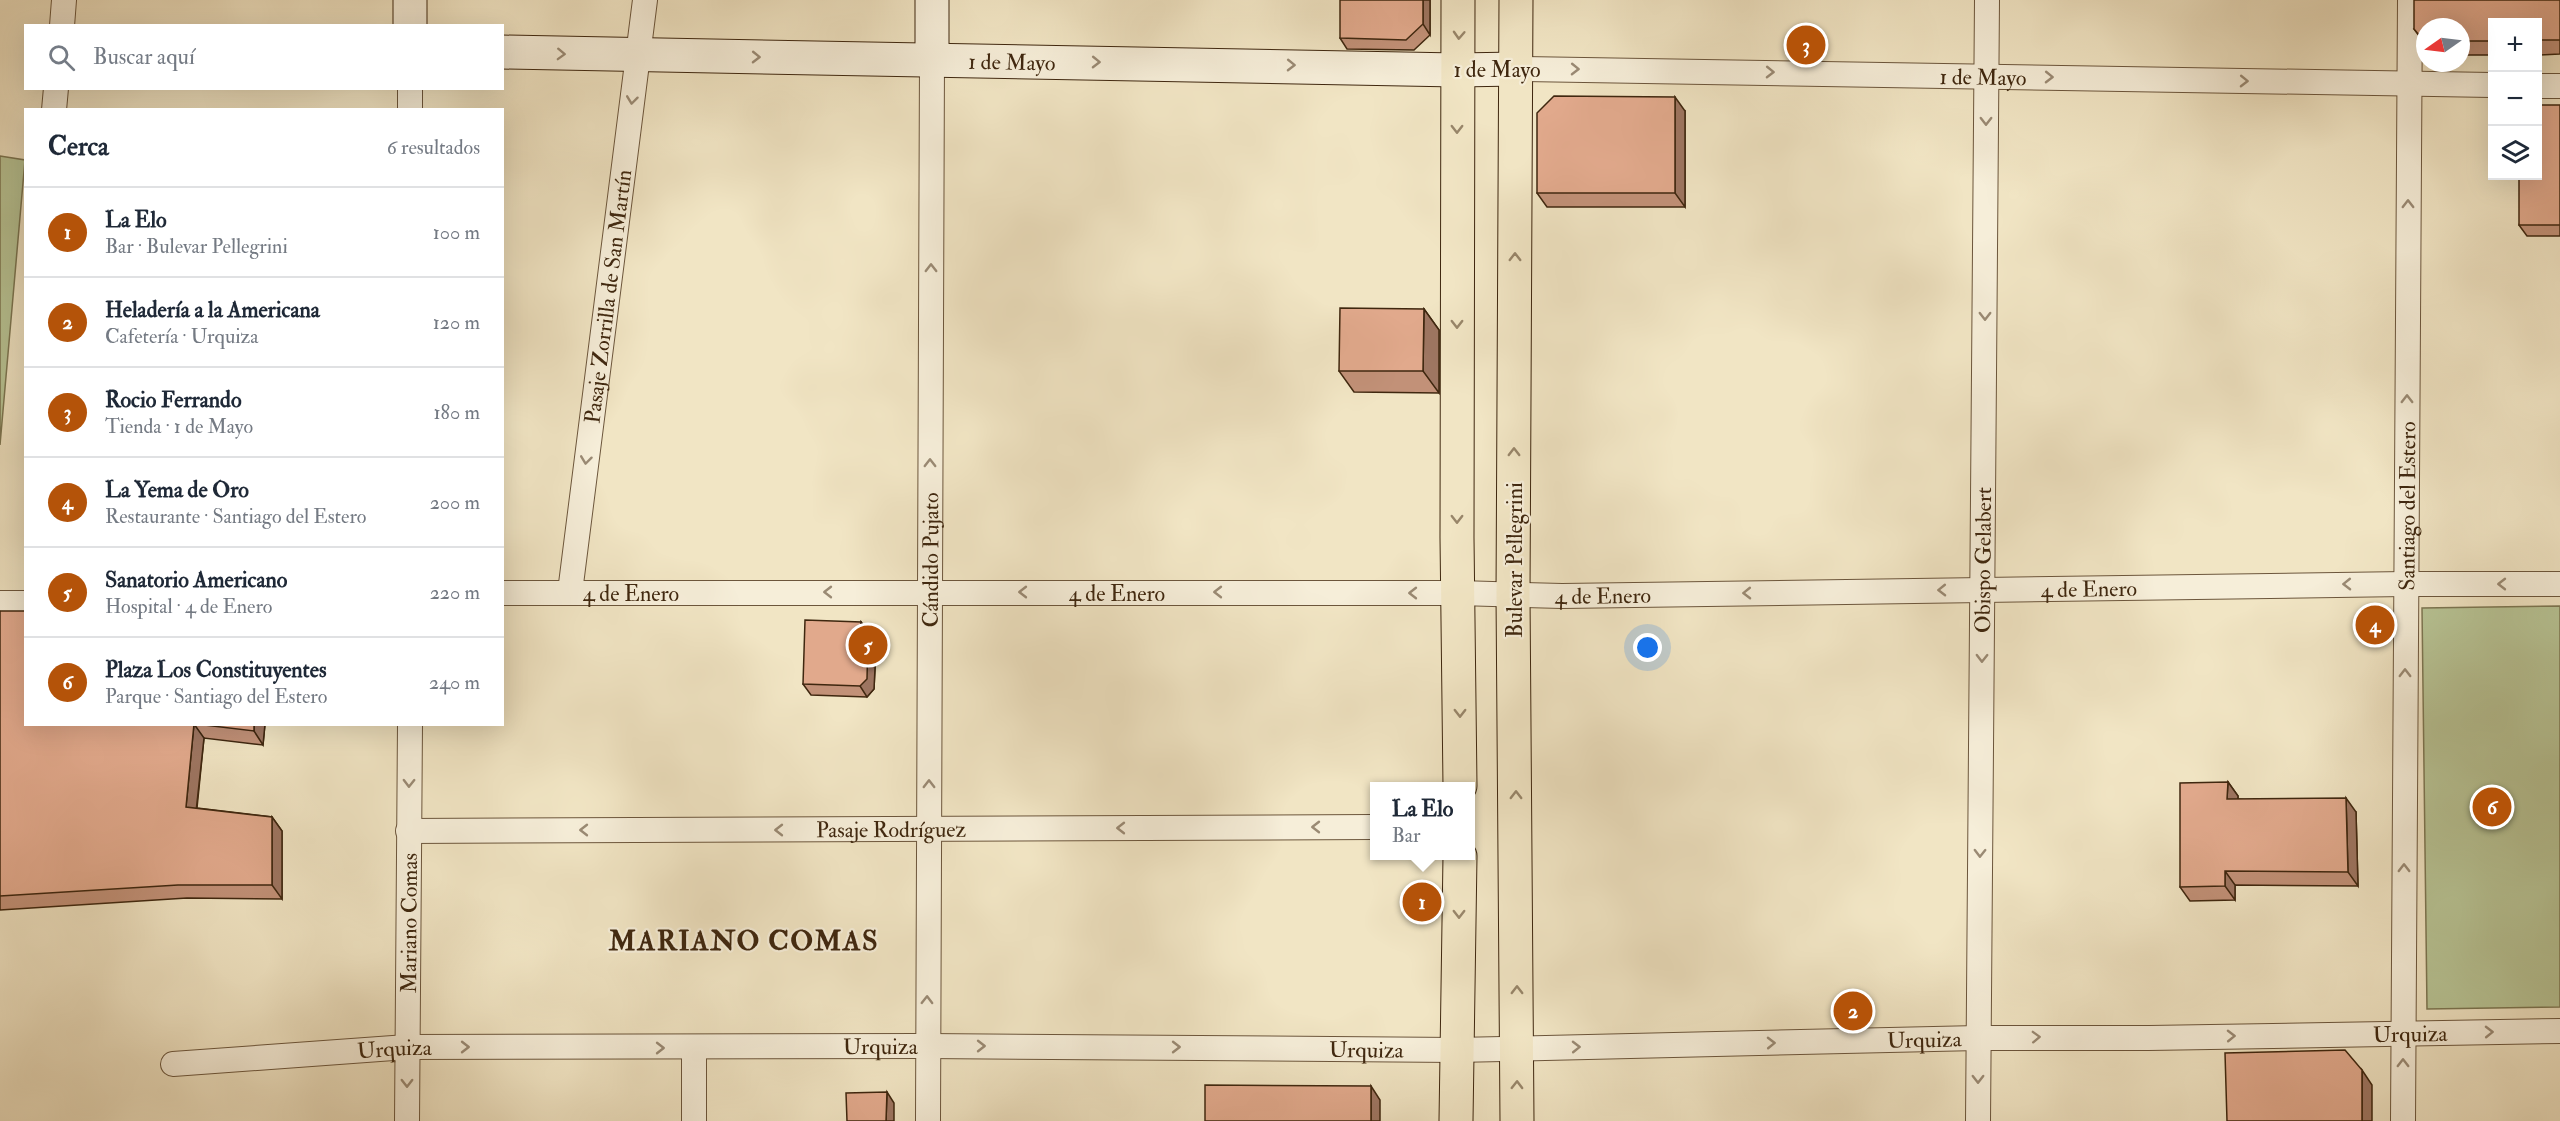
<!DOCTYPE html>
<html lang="es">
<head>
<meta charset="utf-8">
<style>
  body { margin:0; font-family:"IM FELL Double Pica",serif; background:#f2f2f3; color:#1f2937 }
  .controls { position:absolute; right:18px; top:18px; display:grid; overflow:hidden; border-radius:0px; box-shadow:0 6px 24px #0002 }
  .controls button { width:54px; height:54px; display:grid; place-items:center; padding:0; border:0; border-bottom:2px solid #e0e1e3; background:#fff; color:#1f2937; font:30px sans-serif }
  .compass { position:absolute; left:2416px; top:18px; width:54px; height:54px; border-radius:50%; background:#fff; box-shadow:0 6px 24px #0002; rotate:256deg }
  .you { position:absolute; left:1648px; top:648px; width:21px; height:21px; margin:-15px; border:4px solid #fff; border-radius:50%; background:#1a73e8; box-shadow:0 0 0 9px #1a73e833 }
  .badge { display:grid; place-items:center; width:39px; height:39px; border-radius:50%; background:#b45309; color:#fff; font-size:20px; font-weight:700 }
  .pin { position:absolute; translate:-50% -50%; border:3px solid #fff; box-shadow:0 2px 6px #0006 }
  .popup { position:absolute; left:1370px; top:782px; width:105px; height:78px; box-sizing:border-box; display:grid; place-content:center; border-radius:0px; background:#fff; filter:drop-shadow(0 2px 4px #0005); font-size:20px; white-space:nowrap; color:#747a83 }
  .popup b { font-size:22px; color:#1f2937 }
  .popup::after { content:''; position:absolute; left:50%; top:100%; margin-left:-12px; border:12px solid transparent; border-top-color:#fff }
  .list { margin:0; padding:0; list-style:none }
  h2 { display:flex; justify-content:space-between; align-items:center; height:78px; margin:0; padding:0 24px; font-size:26px }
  h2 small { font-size:20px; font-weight:400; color:#747a83 }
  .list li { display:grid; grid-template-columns:39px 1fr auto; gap:18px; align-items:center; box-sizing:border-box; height:90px; padding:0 24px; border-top:2px solid #e0e1e3 }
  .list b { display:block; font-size:22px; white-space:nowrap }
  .list p { margin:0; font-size:20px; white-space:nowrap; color:#747a83 }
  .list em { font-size:20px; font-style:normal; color:#747a83 }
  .icon { flex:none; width:33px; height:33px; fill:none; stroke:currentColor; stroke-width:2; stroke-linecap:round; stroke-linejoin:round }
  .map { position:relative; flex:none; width:2560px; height:1121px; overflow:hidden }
  .search { position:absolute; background:#fff; box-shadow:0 6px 24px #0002; left:24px; top:24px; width:480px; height:66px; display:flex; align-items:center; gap:15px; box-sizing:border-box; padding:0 21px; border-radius:0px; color:#747a83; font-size:22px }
  .panel { position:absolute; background:#fff; box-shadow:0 6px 24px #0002; left:24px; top:108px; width:480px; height:618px; border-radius:0px }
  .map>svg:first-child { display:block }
  .green { fill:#b8c596; stroke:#7c7652; stroke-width:1.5 }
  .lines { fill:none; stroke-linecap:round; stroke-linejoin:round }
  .street-casing { stroke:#6c563c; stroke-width:26 }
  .secondary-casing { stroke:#3f270f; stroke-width:35 }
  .primary-casing { stroke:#3f270f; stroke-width:35 }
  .street { stroke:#f6eed9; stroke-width:24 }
  .secondary { stroke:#f6eed9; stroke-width:33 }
  .primary { stroke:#f1e5c4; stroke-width:33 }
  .wall { fill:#c29178; stroke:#3f270f; stroke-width:1.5 }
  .shaded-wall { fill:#9e7662; stroke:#3f270f; stroke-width:1.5 }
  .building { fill:#e1a98c; stroke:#3f270f; stroke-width:1.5 }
  .oneway { stroke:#98866a }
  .oneway2 { stroke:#9a8a74 }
  .labels { text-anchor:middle; stroke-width:4.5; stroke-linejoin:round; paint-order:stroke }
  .street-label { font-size:22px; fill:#3f270f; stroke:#f6eed9 }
  .district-label { font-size:28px; font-weight:bold; letter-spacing:1.5px; fill:#3f270f; stroke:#f6eed9 }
</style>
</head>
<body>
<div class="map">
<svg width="2560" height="1121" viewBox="0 0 2560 1121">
  <rect width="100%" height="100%" fill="#f1e5c4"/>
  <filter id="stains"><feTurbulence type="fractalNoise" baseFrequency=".00333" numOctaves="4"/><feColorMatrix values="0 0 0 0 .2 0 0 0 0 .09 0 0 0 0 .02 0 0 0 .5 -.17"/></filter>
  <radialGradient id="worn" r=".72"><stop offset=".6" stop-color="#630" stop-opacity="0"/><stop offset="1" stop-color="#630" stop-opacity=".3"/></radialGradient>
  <!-- green -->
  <g class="green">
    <polygon points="0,156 25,160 0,445"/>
    <polygon points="2560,606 2560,1007 2427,1009 2422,608"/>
  </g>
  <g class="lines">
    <defs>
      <g id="street">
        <polyline points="62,26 64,0"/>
        <path id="s1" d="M1517 69 2492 85"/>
        <polyline points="2538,86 2560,86"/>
        <polyline points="410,88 410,110"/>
        <polyline points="54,110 56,88"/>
        <path id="s2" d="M570 592 645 0"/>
        <path id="s3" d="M502 593H1459L1562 596 2405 584H2560"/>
        <polyline points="0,603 26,603"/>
        <path id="s4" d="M408 831 1374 827"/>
        <path id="s5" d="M173 1064 407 1047 927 1046 1456 1050 1978 1038H2149L2560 1031"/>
        <path id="s6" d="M407 1121 410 724"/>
        <polyline points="694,1121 694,1048"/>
        <path id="s7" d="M928 1121 932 59"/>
        <path id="s8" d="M1978 1121 1987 0"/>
        <path id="s9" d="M2403 1121 2410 0"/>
      </g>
      <g id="secondary">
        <polyline points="932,0 932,59"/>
        <polyline points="410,26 410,0"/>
        <path id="s10" d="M502 52 1457 70 1517 69"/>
      </g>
      <g id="primary">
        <polyline points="1458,0 1457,538 1460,786"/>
        <polyline points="1516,0 1513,595 1517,1121"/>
        <polyline points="1456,1121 1460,856"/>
      </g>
    </defs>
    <!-- street casing -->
    <use href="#street" class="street-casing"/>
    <!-- secondary casing -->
    <use href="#secondary" class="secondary-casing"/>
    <!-- primary casing -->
    <use href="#primary" class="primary-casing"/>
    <!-- street -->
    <use href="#street" class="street"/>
    <!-- secondary -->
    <use href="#secondary" class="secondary"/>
    <!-- primary -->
    <use href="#primary" class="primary"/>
  </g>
  <!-- wall -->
  <g class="wall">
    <polygon points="1430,0 1430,35 1414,50 1347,49 1340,38"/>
    <polygon points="2560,0 2560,54 2538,55 2538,22 2493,22 2493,55 2461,55 2461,27 2425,27 2425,44 2414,29"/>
    <polygon points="2560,105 2560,236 2527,236 2519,225"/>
    <polygon points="1685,111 1685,207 1547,207 1537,193"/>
    <polygon points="1424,309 1439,330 1439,393 1354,392 1339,371"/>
    <polygon points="0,611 26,724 265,724 263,745 204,738 197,808 272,817 282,831 282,899 187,898 0,910"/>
    <polygon points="861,622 869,633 868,638 876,648 874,689 867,697 811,695 803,684"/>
    <polygon points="2228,782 2238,796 2238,799 2356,812 2358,886 2235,885 2235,900 2190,901 2180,887"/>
  </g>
  <!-- shaded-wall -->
  <g class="shaded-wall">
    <polygon points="1423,0 1430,0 1430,35 1423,24"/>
    <polygon points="1675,97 1685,111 1685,207 1675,193"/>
    <polygon points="1424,309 1439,330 1439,393 1423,371"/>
    <polygon points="861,622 869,633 868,638 876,648 874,689 867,697 860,686"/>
    <polygon points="194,724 204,738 195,821 186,807"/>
    <polygon points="254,724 265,724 263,745 254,731"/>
    <polygon points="2228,782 2238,796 2237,813 2227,799"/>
    <polygon points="2346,798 2356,812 2358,886 2348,872"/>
    <polygon points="272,817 282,831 282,899 272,885"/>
    <polygon points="2225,871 2235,885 2235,900 2225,886"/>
    <polygon points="2362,1070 2372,1085 2372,1121 2362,1121"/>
    <polygon points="1371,1086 1380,1100 1380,1121 1371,1121"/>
    <polygon points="887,1092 894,1103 894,1121 886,1121"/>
  </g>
  <!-- building -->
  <g class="building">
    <polygon points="1340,0 1423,0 1423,24 1406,40 1340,38"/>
    <polygon points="2414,0 2560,0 2560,40 2538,40 2538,22 2493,22 2493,41 2461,41 2461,27 2425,27 2425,41 2424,41 2414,29"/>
    <polygon points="1554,96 1675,97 1675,193 1537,193 1537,113"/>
    <polygon points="2538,105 2560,105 2560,225 2519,225 2519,176 2538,176"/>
    <polygon points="1340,308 1424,309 1423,371 1339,371"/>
    <polygon points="0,611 26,611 26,724 194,724 186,807 272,817 272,885 178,885 0,896"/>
    <polygon points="805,620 861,622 860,639 868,637 867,679 860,686 803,684"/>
    <polygon points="196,724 254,724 254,731"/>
    <polygon points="2228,782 2227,799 2346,798 2348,872 2225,871 2225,886 2180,887 2180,783"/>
    <polygon points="2345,1050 2362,1070 2362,1121 2227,1121 2225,1053"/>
    <polygon points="1205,1085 1371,1086 1371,1121 1205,1121"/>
    <polygon points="887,1092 886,1121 847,1121 846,1093"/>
  </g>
  <!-- one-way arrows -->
  <defs><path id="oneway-chevron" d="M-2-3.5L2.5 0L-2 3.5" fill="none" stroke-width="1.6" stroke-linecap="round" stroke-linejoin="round" transform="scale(1.5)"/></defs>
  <g class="oneway">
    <use href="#oneway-chevron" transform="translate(1459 35) rotate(93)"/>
    <use href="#oneway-chevron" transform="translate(1457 129) rotate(90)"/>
    <use href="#oneway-chevron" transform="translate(1515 257) rotate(-90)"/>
    <use href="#oneway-chevron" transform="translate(1457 324) rotate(90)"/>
    <use href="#oneway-chevron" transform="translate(1514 452) rotate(-90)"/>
    <use href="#oneway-chevron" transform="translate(1457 519) rotate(90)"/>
    <use href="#oneway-chevron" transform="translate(1460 713) rotate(90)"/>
    <use href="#oneway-chevron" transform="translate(1516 795) rotate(-90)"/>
    <use href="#oneway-chevron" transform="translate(1459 914) rotate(90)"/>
    <use href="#oneway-chevron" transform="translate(1517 990) rotate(-90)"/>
    <use href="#oneway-chevron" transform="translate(1517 1085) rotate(-89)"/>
  </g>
  <g class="oneway2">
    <use href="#oneway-chevron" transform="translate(561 54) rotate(2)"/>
    <use href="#oneway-chevron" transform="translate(756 57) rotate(1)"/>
    <use href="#oneway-chevron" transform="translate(1096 62) rotate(1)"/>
    <use href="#oneway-chevron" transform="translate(1291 65) rotate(1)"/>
    <use href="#oneway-chevron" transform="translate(1575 69) rotate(1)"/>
    <use href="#oneway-chevron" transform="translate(1770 72) rotate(1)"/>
    <use href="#oneway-chevron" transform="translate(2049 77) rotate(1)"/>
    <use href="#oneway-chevron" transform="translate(2244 81) rotate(1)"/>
    <use href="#oneway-chevron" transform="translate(632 100) rotate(97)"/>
    <use href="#oneway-chevron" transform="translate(1986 121) rotate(90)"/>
    <use href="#oneway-chevron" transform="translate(2408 204) rotate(-90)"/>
    <use href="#oneway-chevron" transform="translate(931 268) rotate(-90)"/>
    <use href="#oneway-chevron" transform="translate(1985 316) rotate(90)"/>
    <use href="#oneway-chevron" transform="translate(2407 399) rotate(-90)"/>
    <use href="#oneway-chevron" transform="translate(586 460) rotate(97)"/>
    <use href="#oneway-chevron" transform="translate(930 463) rotate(-90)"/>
    <use href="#oneway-chevron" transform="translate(2347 584) rotate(179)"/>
    <use href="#oneway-chevron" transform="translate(2502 584) rotate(-180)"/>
    <use href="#oneway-chevron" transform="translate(1942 590) rotate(179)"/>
    <use href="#oneway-chevron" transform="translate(828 592) rotate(180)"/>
    <use href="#oneway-chevron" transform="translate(1023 592) rotate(-180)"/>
    <use href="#oneway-chevron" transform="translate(1218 592) rotate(-180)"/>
    <use href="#oneway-chevron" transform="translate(1413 593) rotate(-180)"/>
    <use href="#oneway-chevron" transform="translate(1747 593) rotate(179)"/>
    <use href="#oneway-chevron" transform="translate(1982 658) rotate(91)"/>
    <use href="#oneway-chevron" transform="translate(2405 673) rotate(-90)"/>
    <use href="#oneway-chevron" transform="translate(409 783) rotate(91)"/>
    <use href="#oneway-chevron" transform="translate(929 784) rotate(-90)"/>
    <use href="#oneway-chevron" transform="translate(1316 827) rotate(180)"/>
    <use href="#oneway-chevron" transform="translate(1121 828) rotate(180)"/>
    <use href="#oneway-chevron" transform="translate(584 830) rotate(180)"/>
    <use href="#oneway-chevron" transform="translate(779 830) rotate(180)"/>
    <use href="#oneway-chevron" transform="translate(1980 853) rotate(91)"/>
    <use href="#oneway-chevron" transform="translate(2404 868) rotate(-90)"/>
    <use href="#oneway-chevron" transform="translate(927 1000) rotate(-89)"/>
    <use href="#oneway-chevron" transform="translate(2489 1032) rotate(-1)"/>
    <use href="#oneway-chevron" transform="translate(2231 1036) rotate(-1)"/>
    <use href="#oneway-chevron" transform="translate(2036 1037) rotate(-2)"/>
    <use href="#oneway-chevron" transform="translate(1771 1043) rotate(-1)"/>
    <use href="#oneway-chevron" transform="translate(981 1046)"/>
    <use href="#oneway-chevron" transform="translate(465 1047)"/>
    <use href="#oneway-chevron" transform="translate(1176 1047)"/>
    <use href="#oneway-chevron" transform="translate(1576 1047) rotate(-1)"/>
    <use href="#oneway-chevron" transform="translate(660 1048)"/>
    <use href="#oneway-chevron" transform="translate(2403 1063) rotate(-90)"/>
    <use href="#oneway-chevron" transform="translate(1978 1079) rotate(90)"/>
    <use href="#oneway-chevron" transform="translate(407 1083) rotate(90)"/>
  </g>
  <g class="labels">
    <!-- street labels -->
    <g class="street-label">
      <text dy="8" stroke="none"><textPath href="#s10" startOffset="510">1 de Mayo</textPath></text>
      <text x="1497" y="77">1 de Mayo</text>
      <text dy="8" stroke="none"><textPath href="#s1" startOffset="466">1 de Mayo</textPath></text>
      <text dy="8" stroke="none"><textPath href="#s2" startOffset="298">Pasaje Zorrilla de San Martín</textPath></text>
      <text dy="8" stroke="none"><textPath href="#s9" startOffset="615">Santiago del Estero</textPath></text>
      <text transform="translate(1514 560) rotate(-90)" y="8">Bulevar Pellegrini</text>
      <text dy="8" stroke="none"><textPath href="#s7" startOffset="561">Cándido Pujato</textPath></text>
      <text dy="8" stroke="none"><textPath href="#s8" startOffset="561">Obispo Gelabert</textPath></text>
      <text dy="8" stroke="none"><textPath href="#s3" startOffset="1587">4 de Enero</textPath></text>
      <text dy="8" stroke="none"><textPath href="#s3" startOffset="129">4 de Enero</textPath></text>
      <text dy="8" stroke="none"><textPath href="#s3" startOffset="615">4 de Enero</textPath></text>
      <text dy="8" stroke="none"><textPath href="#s3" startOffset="1101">4 de Enero</textPath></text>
      <text dy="8" stroke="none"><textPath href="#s4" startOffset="483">Pasaje Rodríguez</textPath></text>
      <text dy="8" stroke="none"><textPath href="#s6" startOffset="198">Mariano Comas</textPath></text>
      <text dy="8" stroke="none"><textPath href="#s5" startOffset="2238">Urquiza</textPath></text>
      <text dy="8" stroke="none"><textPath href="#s5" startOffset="1752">Urquiza</textPath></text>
      <text dy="8" stroke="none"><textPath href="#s5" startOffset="708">Urquiza</textPath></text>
      <text dy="8" stroke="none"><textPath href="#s5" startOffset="222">Urquiza</textPath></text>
      <text dy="8" stroke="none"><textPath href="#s5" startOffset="1194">Urquiza</textPath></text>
    </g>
    <!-- district labels -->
    <g class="district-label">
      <text x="744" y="950">MARIANO COMAS</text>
    </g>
  </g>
  <rect width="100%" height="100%" filter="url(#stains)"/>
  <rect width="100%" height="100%" fill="url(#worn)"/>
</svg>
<div class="controls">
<button>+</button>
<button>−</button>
<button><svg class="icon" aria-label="layers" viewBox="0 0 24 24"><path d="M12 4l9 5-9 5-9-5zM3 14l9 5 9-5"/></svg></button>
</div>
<svg class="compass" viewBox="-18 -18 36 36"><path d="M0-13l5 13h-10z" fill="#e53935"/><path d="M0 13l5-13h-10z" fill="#747a83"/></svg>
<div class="you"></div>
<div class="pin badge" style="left:1422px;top:902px">1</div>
<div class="popup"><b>La Elo</b>Bar</div>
<div class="pin badge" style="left:1853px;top:1011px">2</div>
<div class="pin badge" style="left:1806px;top:45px">3</div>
<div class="pin badge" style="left:2375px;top:625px">4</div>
<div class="pin badge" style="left:868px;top:645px">5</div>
<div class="pin badge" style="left:2492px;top:807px">6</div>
<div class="search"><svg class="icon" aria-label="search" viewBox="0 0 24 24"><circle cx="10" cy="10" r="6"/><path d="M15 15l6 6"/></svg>Buscar aquí</div>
<section class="panel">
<h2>Cerca<small>6 resultados</small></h2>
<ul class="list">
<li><span class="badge">1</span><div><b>La Elo</b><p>Bar · Bulevar Pellegrini</p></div><em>100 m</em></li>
<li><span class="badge">2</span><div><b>Heladería a la Americana</b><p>Cafetería · Urquiza</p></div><em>120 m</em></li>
<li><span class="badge">3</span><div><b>Rocio Ferrando</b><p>Tienda · 1 de Mayo</p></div><em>180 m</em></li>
<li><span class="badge">4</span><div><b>La Yema de Oro</b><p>Restaurante · Santiago del Estero</p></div><em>200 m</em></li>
<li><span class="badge">5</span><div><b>Sanatorio Americano</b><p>Hospital · 4 de Enero</p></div><em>220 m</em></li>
<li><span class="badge">6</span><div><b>Plaza Los Constituyentes</b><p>Parque · Santiago del Estero</p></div><em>240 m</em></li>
</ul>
</section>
</div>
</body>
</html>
